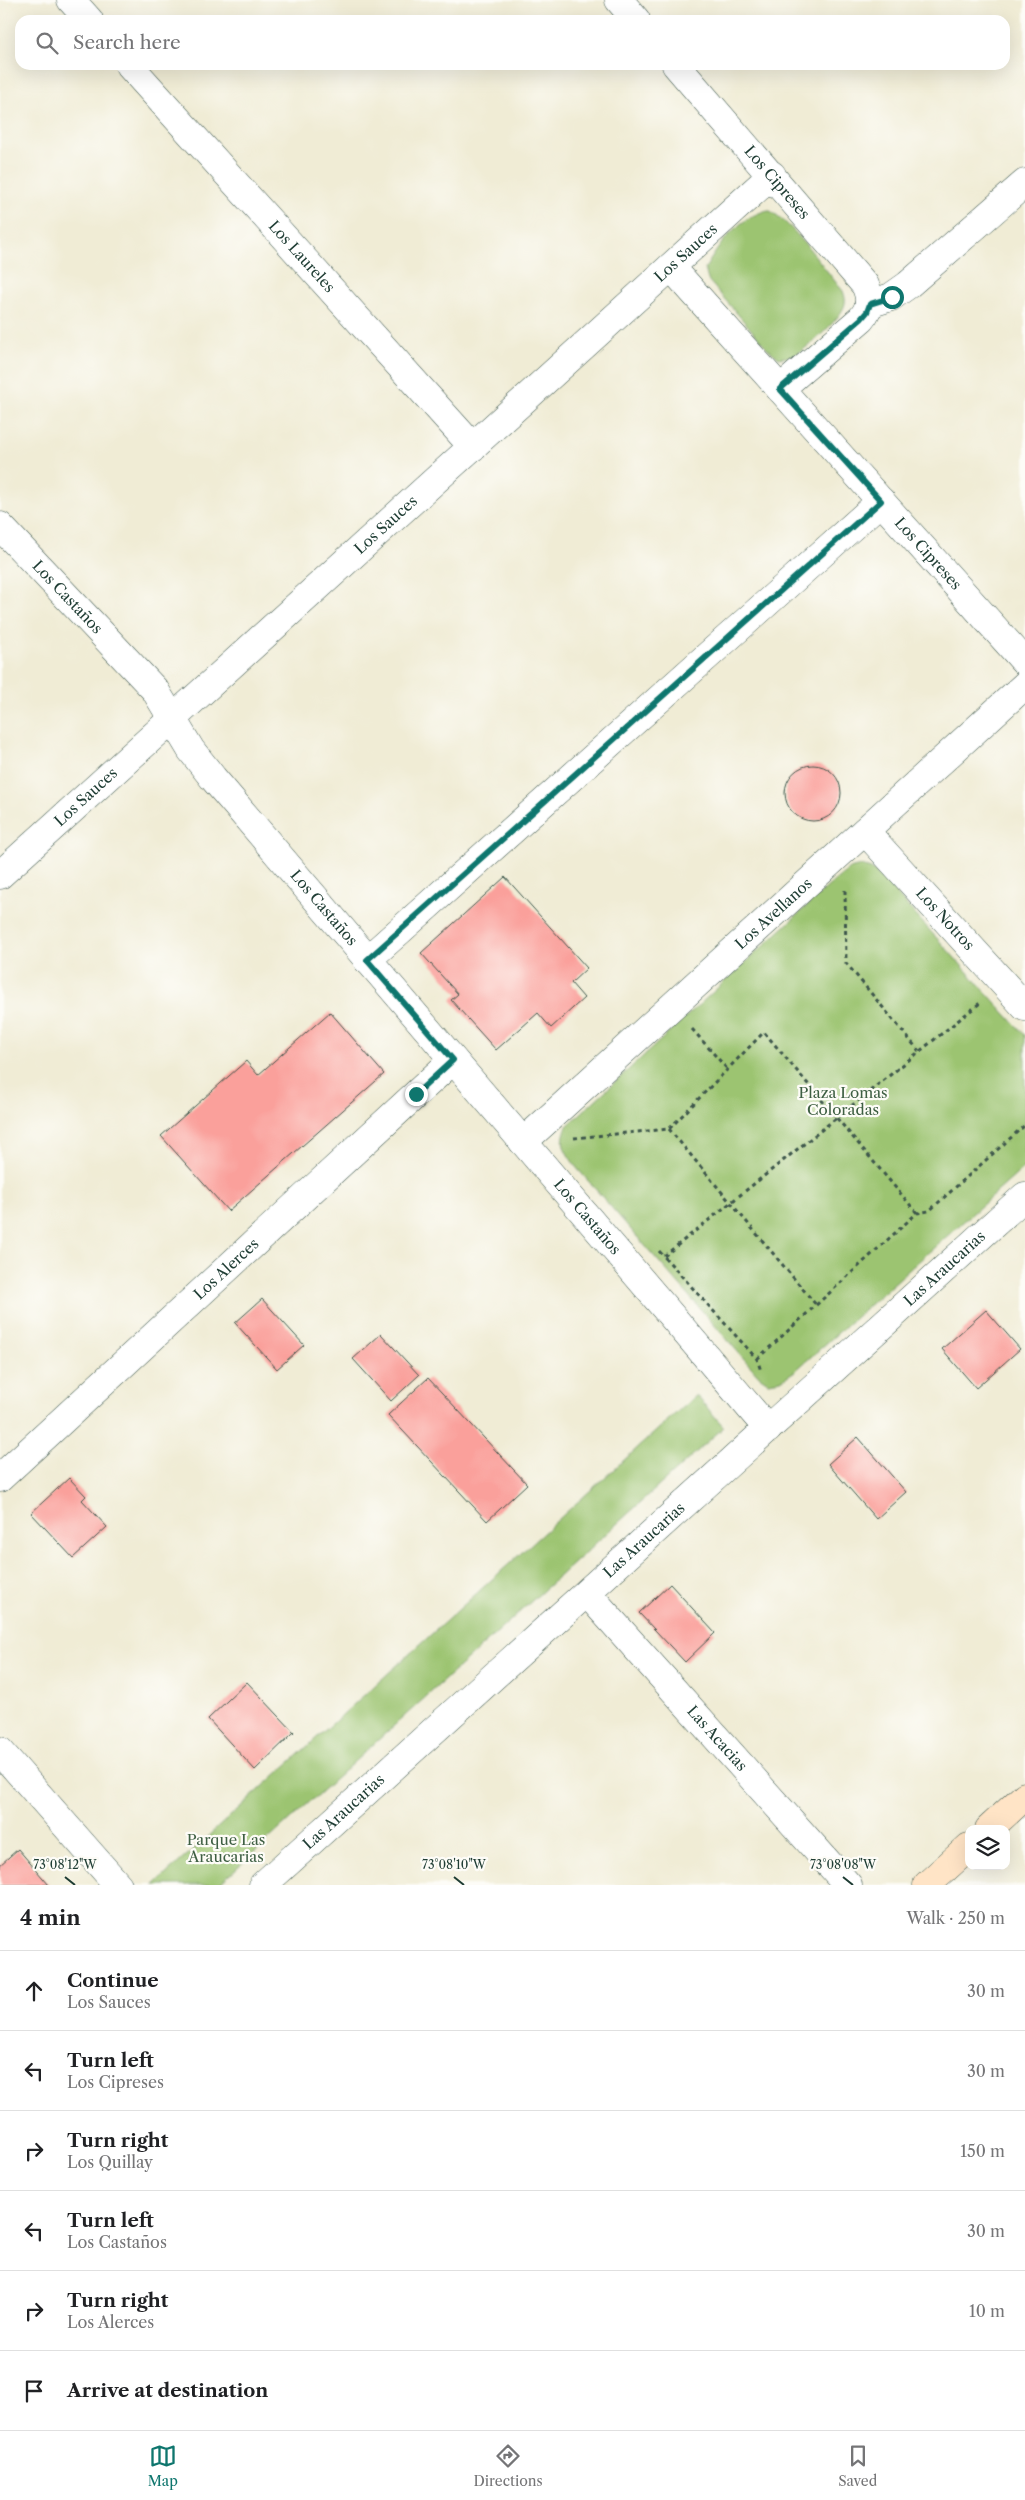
<!DOCTYPE html>
<html lang="en">
<head>
<meta charset="utf-8">
<style>
  body { margin:0; font-family:"Libre Caslon Text",serif; background:#f2f2f2; color:#202124 }
  .controls { position:absolute; right:15px; bottom:15px; display:grid; overflow:hidden; border-radius:10px; box-shadow:0 5px 20px #0002 }
  .controls button { width:45px; height:45px; display:grid; place-items:center; padding:0; border:0; border-bottom:1px solid #e0e0e0; background:#fff; color:#202124; font:25px sans-serif }
  .stop { position:absolute; width:15px; height:15px; margin:-11px; border:4px solid #0f766e; border-radius:50%; background:#fff }
  .stop.end { background:#0f766e; border-color:#fff; box-shadow:0 1px 5px #0008 }
  .list { margin:0; padding:0; list-style:none }
  h2 { display:flex; justify-content:space-between; align-items:center; height:65px; margin:0; padding:0 20px; font-size:21px }
  h2 small { font-size:16px; font-weight:400; color:#757577 }
  .list li { display:grid; grid-template-columns:32px 1fr auto; gap:15px; align-items:center; box-sizing:border-box; height:80px; padding:0 20px; border-top:1px solid #e0e0e0 }
  .list b { display:block; font-size:19px; white-space:nowrap }
  .list p { margin:0; font-size:16px; white-space:nowrap; color:#757577 }
  .list em { font-size:16px; font-style:normal; color:#757577 }
  .icon { flex:none; width:28px; height:28px; fill:none; stroke:currentColor; stroke-width:2; stroke-linecap:round; stroke-linejoin:round }
  .map { position:relative; flex:none; width:1025px; height:1885px; overflow:hidden }
  .search { position:absolute; background:#fff; box-shadow:0 5px 20px #0002; left:15px; right:15px; top:15px; height:55px; display:flex; align-items:center; gap:12px; box-sizing:border-box; padding:0 18px; border-radius:15px; color:#757577; font-size:19px }
  .sheet { height:545px; background:#fff }
  nav { display:flex; justify-content:space-around; align-items:center; box-sizing:border-box; height:70px; border-top:1px solid #e0e0e0; background:#fff; font-size:14px; color:#757577 }
  nav a { display:grid; justify-items:center; gap:2px }
  nav .on { color:#0f766e }
  .map>svg:first-child { display:block }
  .green { fill:#9cc471; stroke:#5e8052 }
  .building { fill:#faa09b }
  .lines { fill:none; stroke-linecap:round; stroke-linejoin:round }
  .street-casing { stroke:#3e574c; stroke-width:29 }
  .secondary-casing { stroke:#3e574c; stroke-width:29 }
  .path { stroke:#3e574c; stroke-width:3; stroke-dasharray:4 4; stroke-linecap:butt }
  .street { stroke:#fff; stroke-width:28 }
  .secondary { stroke:#ffe4c6; stroke-width:28 }
  .route { stroke:#0f766e; stroke-width:6 }
  .ticks { fill:none; stroke:#1f3d34; stroke-width:2 }
  .labels { text-anchor:middle; stroke-width:4.5; stroke-linejoin:round; paint-order:stroke }
  .street-label { font-size:15px; fill:#1f3d34; stroke:#fdfcf7 }
  .park-label { font-size:15px; fill:#3e5f43; stroke:#fdfcf7 }
  .ticks-label { font-size:12px; text-anchor:middle; fill:#1f3d34; stroke:#fdfcf7; stroke-width:4.5; stroke-linejoin:round; paint-order:stroke }
</style>
</head>
<body>
<div class="map">
<svg width="1025" height="1885" viewBox="0 0 1025 1885">
  <rect width="100%" height="100%" fill="#fdfcf7"/>
  <filter id="ink" filterUnits="userSpaceOnUse"><feTurbulence type="fractalNoise" baseFrequency=".02" numOctaves="2"/><feDisplacementMap in="SourceGraphic" scale="10" xChannelSelector="R" yChannelSelector="G"/><feConvolveMatrix kernelMatrix="1 2 1 2 8 2 1 2 1" color-interpolation-filters="sRGB"/></filter>
  <filter id="wash" filterUnits="userSpaceOnUse"><feTurbulence type="fractalNoise" baseFrequency=".0096" numOctaves="4" result="noise"/><feDisplacementMap in="SourceGraphic" scale="20" xChannelSelector="R" yChannelSelector="G"/><feGaussianBlur stdDeviation="1.12" result="paint"/><feColorMatrix in="noise" values="0 0 0 0 0 0 0 0 0 0 0 0 0 0 0 0 0 1.4 0 .05"/><feComposite in="paint" operator="in"/></filter>
  <g filter="url(#wash)">
    <rect width="100%" height="100%" fill="#f0ecd5"/>
    <!-- green -->
    <g class="green">
      <path d="M768 210C791 220 825 270 843 291 844 294 846 299 845 303 844 316 810 346 798 353 792 357 786 357 779 358L768 349 708 280 705 269C720 243 738 218 768 210Z"/>
      <path d="M861 866 871 869 882 878 1025 1035V1167L795 1371 781 1380 768 1382 759 1376 576 1167C565 1150 559 1145 567 1126L833 882 849 869Z"/>
      <polygon points="696,1395 724,1427 218,1885 154,1885"/>
    </g>
    <g id="blocks">
      <!-- building -->
      <g class="building">
        <circle cx="813" cy="793" r="28"/>
        <polygon points="505,877 587,968 571,983 584,998 551,1028 538,1013 496,1050 451,1000 458,994 421,953"/>
        <polygon points="330,1012 384,1074 228,1211 161,1136 246,1061 258,1075"/>
        <polygon points="262,1299 304,1345 277,1369 235,1323"/>
        <polygon points="986,1310 1020,1349 976,1388 942,1349"/>
        <polygon points="381,1334 419,1375 391,1401 353,1359"/>
        <polygon points="428,1378 527,1484 487,1521 388,1415"/>
        <polygon points="858,1437 906,1492 876,1519 828,1464"/>
        <polygon points="69,1478 86,1496 82,1500 107,1527 73,1558 31,1513"/>
        <polygon points="670,1584 715,1633 685,1662 639,1613"/>
        <polygon points="247,1682 294,1732 255,1770 208,1719"/>
        <polygon points="18,1849 49,1885 0,1885 0,1865"/>
      </g>
    </g>
  </g>
  <g filter="url(#ink)">
    <use href="#blocks" fill-opacity="0" stroke="#3e574c" stroke-width="1"/>
    <g class="lines">
      <defs>
        <g id="street">
          <polyline points="71,0 89,20"/>
          <polyline points="619,0 636,20"/>
          <path id="s1" d="M129 65 473 447"/>
          <path id="s2" d="M676 65 865 285C871 298 871 308 861 319L780 389"/>
          <path id="s3" d="M671 267 1025 662"/>
          <polyline points="869,304 891,297 908,285 1025,183"/>
          <path id="s4" d="M0 526 155 690 191 750 213 778 768 1429"/>
          <path id="s5" d="M865 831 1025 1007"/>
          <path id="s6" d="M0 875 772 175"/>
          <polyline points="367,960 881,501"/>
          <path id="s7" d="M523 1142 1025 685"/>
          <path id="s8" d="M0 1478 453 1060"/>
          <path id="s9" d="M587 1593 848 1885"/>
          <polyline points="0,1751 118,1885"/>
          <path id="s10" d="M263 1885 1025 1196"/>
        </g>
        <g id="secondary">
          <polyline points="989,1829 1025,1796"/>
          <polyline points="927,1885 969,1847"/>
        </g>
      </defs>
      <!-- street casing -->
      <use href="#street" class="street-casing"/>
      <!-- secondary casing -->
      <use href="#secondary" class="secondary-casing"/>
      <!-- path -->
      <g class="path">
        <polyline points="845,890 846,963 919,1051"/>
        <polyline points="692,1029 728,1070"/>
        <polyline points="669,1129 817,1306"/>
        <polyline points="574,1138 669,1129 764,1032 917,1213"/>
        <polyline points="659,1251 757,1359 761,1371"/>
        <polyline points="664,1256 980,1003"/>
        <polyline points="757,1359 917,1213 929,1211 1025,1125"/>
      </g>
      <!-- street -->
      <use href="#street" class="street"/>
      <!-- secondary -->
      <use href="#secondary" class="secondary"/>
    </g>
  </g>
  <g class="lines" filter="url(#ink)">
    <!-- route -->
    <polyline class="route" points="416,1094 453,1060 367,960 881,501 780,389 861,319 867,312 870,304 892,297"/>
  </g>
  <!-- ticks -->
  <path class="ticks" d="M65 1877 75 1885M454 1877 464 1885M843 1877 853 1885"/>
  <g class="labels">
    <!-- street labels -->
    <g class="street-label">
      <text dy="5" stroke="none"><textPath href="#s2" startOffset="155">Los Cipreses</textPath></text>
      <text dy="5" stroke="none"><textPath href="#s6" startOffset="926">Los Sauces</textPath></text>
      <text dy="5" stroke="none"><textPath href="#s1" startOffset="258">Los Laureles</textPath></text>
      <text dy="5" stroke="none"><textPath href="#s6" startOffset="521">Los Sauces</textPath></text>
      <text dy="5" stroke="none"><textPath href="#s3" startOffset="385">Los Cipreses</textPath></text>
      <text dy="5" stroke="none"><textPath href="#s4" startOffset="98">Los Castaños</textPath></text>
      <text dy="5" stroke="none"><textPath href="#s6" startOffset="116">Los Sauces</textPath></text>
      <text dy="5" stroke="none"><textPath href="#s4" startOffset="502">Los Castaños</textPath></text>
      <text dy="5" stroke="none"><textPath href="#s7" startOffset="339">Los Avellanos</textPath></text>
      <text dy="5" stroke="none"><textPath href="#s5" startOffset="119">Los Notros</textPath></text>
      <text dy="5" stroke="none"><textPath href="#s4" startOffset="908">Los Castaños</textPath></text>
      <text dy="5" stroke="none"><textPath href="#s8" startOffset="308">Los Alerces</textPath></text>
      <text dy="5" stroke="none"><textPath href="#s10" startOffset="919">Las Araucarias</textPath></text>
      <text dy="5" stroke="none"><textPath href="#s10" startOffset="514">Las Araucarias</textPath></text>
      <text dy="5" stroke="none"><textPath href="#s9" startOffset="195">Las Acacias</textPath></text>
      <text dy="5" stroke="none"><textPath href="#s10" startOffset="109">Las Araucarias</textPath></text>
    </g>
    <!-- park labels -->
    <g class="park-label">
      <text x="843" y="1098">Plaza Lomas<tspan x="843" dy="17">Coloradas</tspan></text>
      <text x="226" y="1845">Parque Las<tspan x="226" dy="17">Araucarias</tspan></text>
    </g>
  </g>
  <g class="ticks-label">
    <text x="65" y="1869">73°08'12"W</text>
    <text x="454" y="1869">73°08'10"W</text>
    <text x="843" y="1869">73°08'08"W</text>
  </g>
</svg>
<div class="controls">
<button><svg class="icon" aria-label="layers" viewBox="0 0 24 24"><path d="M12 4l9 5-9 5-9-5zM3 14l9 5 9-5"/></svg></button>
</div>
<div class="stop" style="left:892px;top:297px"></div>
<div class="stop end" style="left:416px;top:1094px"></div>
<div class="search"><svg class="icon" aria-label="search" viewBox="0 0 24 24"><circle cx="10" cy="10" r="6"/><path d="M15 15l6 6"/></svg>Search here</div>
</div>
<section class="sheet">
<h2>4 min<small>Walk · 250 m</small></h2>
<ul class="list">
<li><svg class="icon" aria-label="ahead" viewBox="0 0 24 24"><path d="M12 20V5M6 11l6-6 6 6"/></svg><div><b>Continue</b><p>Los Sauces</p></div><em>30 m</em></li>
<li><svg class="icon" aria-label="left" viewBox="0 0 24 24"><path d="M17 20v-9H6M10 6l-5 5 5 5"/></svg><div><b>Turn left</b><p>Los Cipreses</p></div><em>30 m</em></li>
<li><svg class="icon" aria-label="right" viewBox="0 0 24 24"><path d="M7 20v-9h11M14 6l5 5-5 5"/></svg><div><b>Turn right</b><p>Los Quillay</p></div><em>150 m</em></li>
<li><svg class="icon" aria-label="left" viewBox="0 0 24 24"><path d="M17 20v-9H6M10 6l-5 5 5 5"/></svg><div><b>Turn left</b><p>Los Castaños</p></div><em>30 m</em></li>
<li><svg class="icon" aria-label="right" viewBox="0 0 24 24"><path d="M7 20v-9h11M14 6l5 5-5 5"/></svg><div><b>Turn right</b><p>Los Alerces</p></div><em>10 m</em></li>
<li><svg class="icon" aria-label="arrive" viewBox="0 0 24 24"><path d="M6 21V4h12l-3 4 3 4H6"/></svg><div><b>Arrive at destination</b></div></li>
</ul>
</section>
<nav>
<a class="on"><svg class="icon" aria-label="map" viewBox="0 0 24 24"><path d="M3 6l6-2 6 2 6-2v14l-6 2-6-2-6 2zM9 4v14M15 6v14"/></svg>Map</a>
<a><svg class="icon" aria-label="directions" viewBox="0 0 24 24"><path d="M12 3l9 9-9 9-9-9zM9 14v-3h6M13 9l2 2-2 2"/></svg>Directions</a>
<a><svg class="icon" aria-label="saved" viewBox="0 0 24 24"><path d="M7 4h10v16l-5-4-5 4z"/></svg>Saved</a>
</nav>
</body>
</html>
